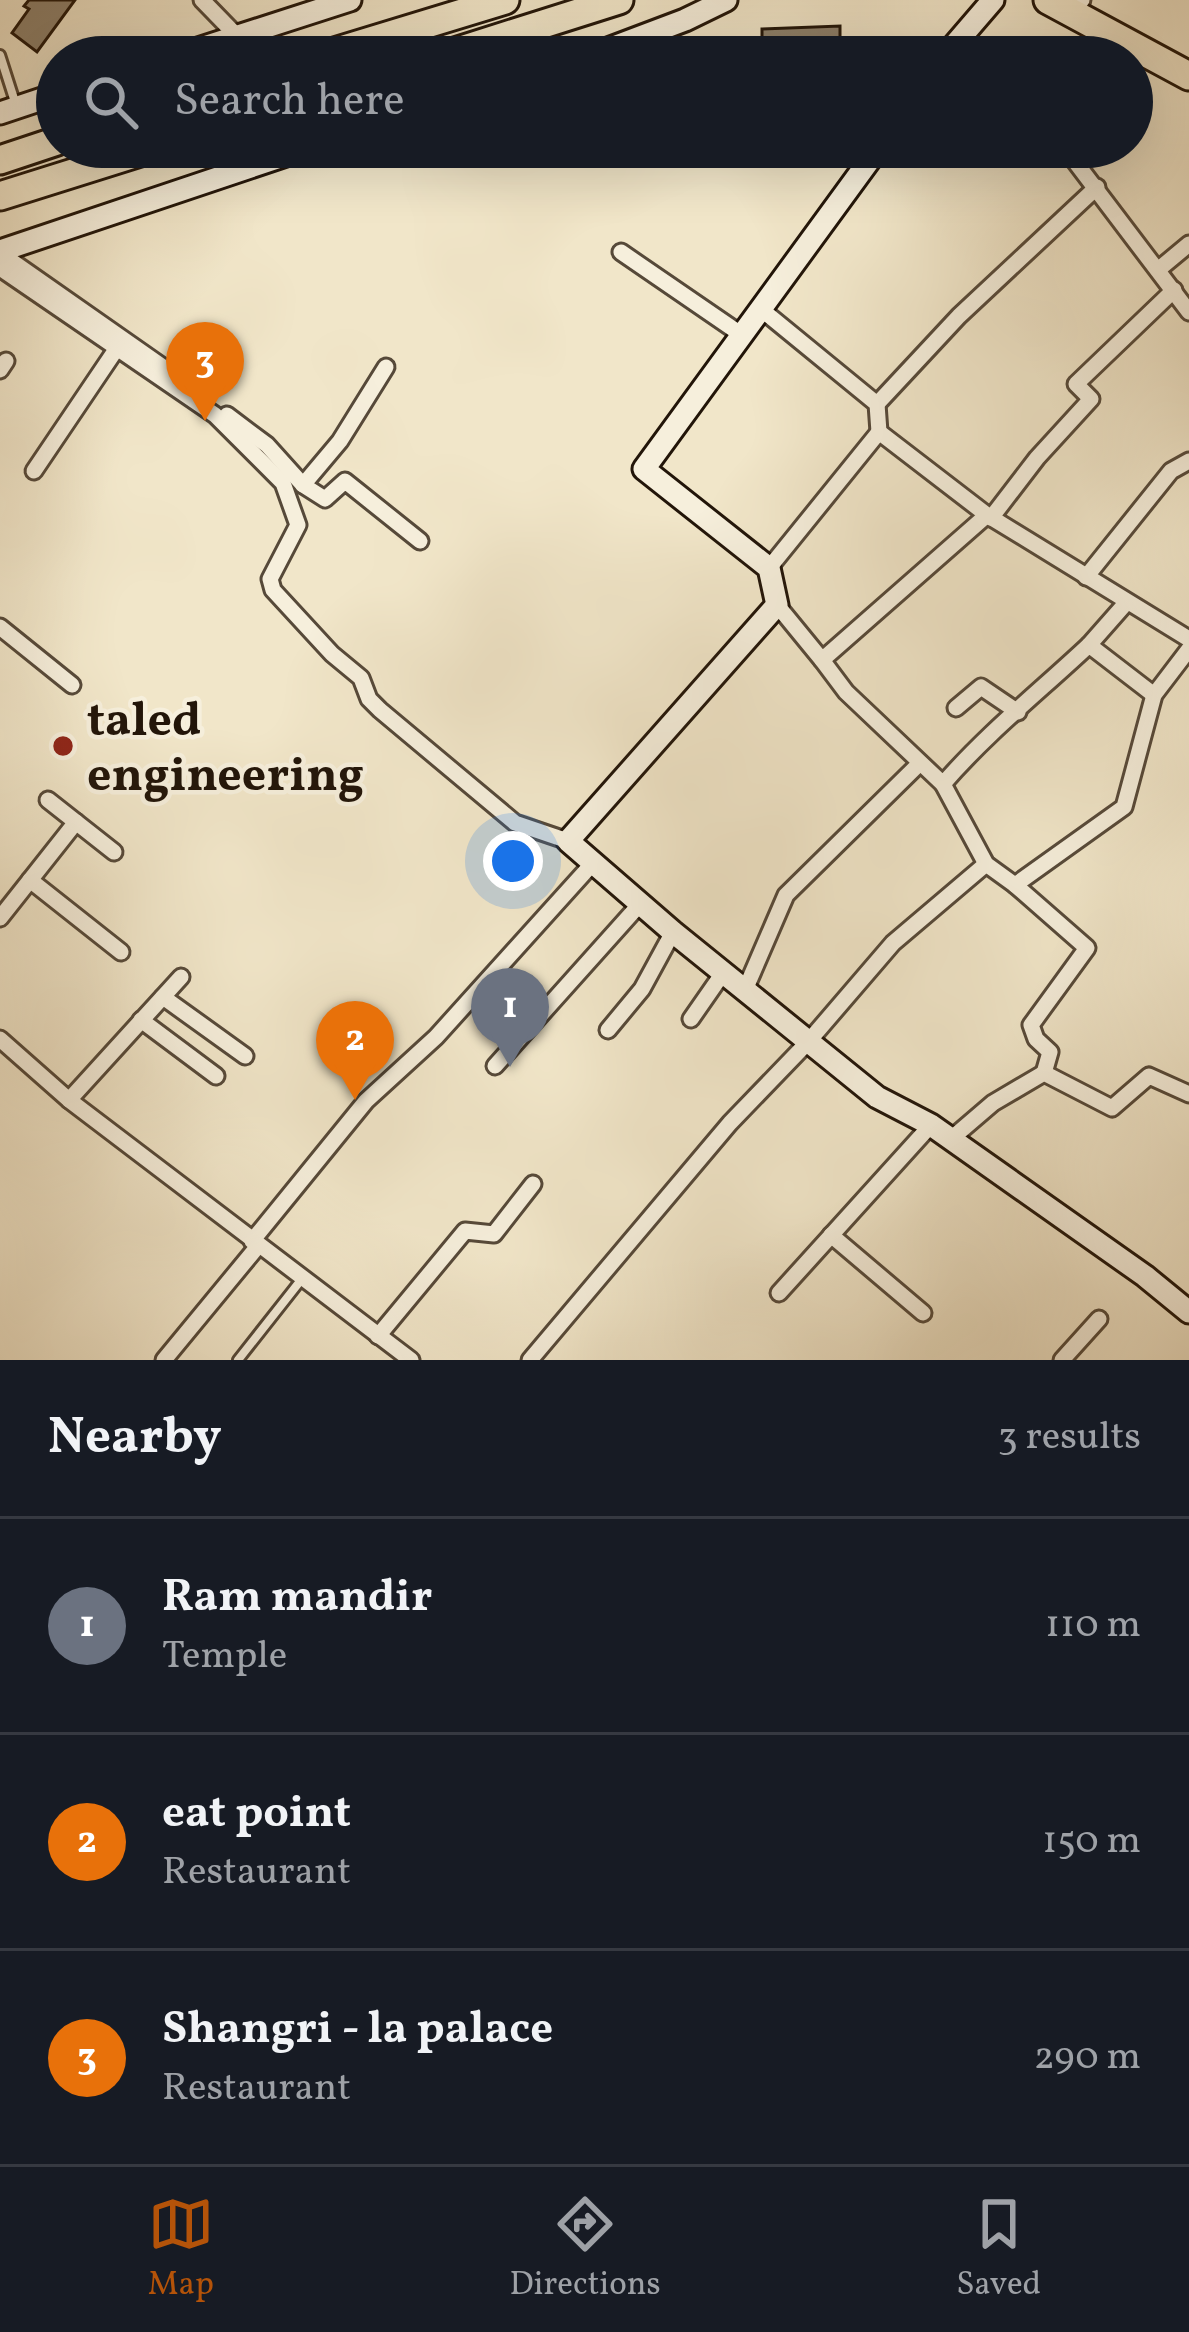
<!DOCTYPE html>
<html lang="en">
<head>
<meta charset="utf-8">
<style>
  body { margin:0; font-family:Vollkorn,serif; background:#242831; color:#f1f3f6 }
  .you { position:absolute; left:513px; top:861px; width:42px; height:42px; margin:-30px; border:9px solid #fff; border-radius:50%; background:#1a73e8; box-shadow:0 0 0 18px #1a73e833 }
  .badge { display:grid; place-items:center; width:78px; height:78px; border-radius:50%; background:#b45309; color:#fff; font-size:39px; font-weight:700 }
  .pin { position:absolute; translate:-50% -99px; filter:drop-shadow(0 3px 6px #0008) }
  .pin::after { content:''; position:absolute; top:63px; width:42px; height:36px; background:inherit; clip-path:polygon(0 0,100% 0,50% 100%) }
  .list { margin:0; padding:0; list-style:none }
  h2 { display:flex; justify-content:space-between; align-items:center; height:156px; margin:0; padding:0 48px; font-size:51px }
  h2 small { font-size:39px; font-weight:400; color:#9ea1a6 }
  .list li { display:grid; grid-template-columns:78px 1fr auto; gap:36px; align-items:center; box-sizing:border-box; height:216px; padding:0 48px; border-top:3px solid #363941 }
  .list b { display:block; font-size:45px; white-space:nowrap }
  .list p { margin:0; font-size:39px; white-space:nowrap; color:#9ea1a6 }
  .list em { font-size:39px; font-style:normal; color:#9ea1a6 }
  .icon { flex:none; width:66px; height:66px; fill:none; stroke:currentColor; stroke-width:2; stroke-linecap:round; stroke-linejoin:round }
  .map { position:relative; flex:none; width:1189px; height:1360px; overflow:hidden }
  .search { position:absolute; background:#171b24; box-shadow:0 12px 48px #0002; left:36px; right:36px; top:36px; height:132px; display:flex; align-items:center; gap:30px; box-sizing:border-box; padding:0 42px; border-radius:66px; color:#9ea1a6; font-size:45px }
  .sheet { height:804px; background:#171b24 }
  nav { display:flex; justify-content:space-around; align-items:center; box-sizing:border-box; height:168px; border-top:3px solid #363941; background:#171b24; font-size:33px; color:#9ea1a6 }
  nav a { display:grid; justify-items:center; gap:6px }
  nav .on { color:#b45309 }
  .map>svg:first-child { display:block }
  .building { fill:#8e826d; stroke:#221509; stroke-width:3 }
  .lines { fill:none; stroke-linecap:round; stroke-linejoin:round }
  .lane-casing { stroke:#564939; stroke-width:14 }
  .street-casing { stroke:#564939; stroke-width:21 }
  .secondary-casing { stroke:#221509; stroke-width:27 }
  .highway-casing { stroke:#221509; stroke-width:33 }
  .lane { stroke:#f6efdc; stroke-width:8 }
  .street { stroke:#f6efdc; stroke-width:15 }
  .secondary { stroke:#f6efdc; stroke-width:21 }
  .highway { stroke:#f1e6c9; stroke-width:27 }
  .poi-dot { fill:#8f2418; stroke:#f6efdc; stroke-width:4.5 }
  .labels { text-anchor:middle; stroke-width:9; stroke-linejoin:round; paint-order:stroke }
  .poi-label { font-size:48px; font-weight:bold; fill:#221509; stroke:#f6efdc; text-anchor:start }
</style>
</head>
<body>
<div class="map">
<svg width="1189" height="1360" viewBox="0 0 1189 1360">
  <rect width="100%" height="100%" fill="#f1e6c9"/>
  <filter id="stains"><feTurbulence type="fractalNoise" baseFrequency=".00167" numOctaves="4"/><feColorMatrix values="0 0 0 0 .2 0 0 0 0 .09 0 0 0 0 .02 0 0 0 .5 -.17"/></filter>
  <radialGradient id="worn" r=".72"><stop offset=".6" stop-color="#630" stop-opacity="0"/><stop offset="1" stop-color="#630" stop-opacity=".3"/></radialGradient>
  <!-- building -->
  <g class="building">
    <polygon points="29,0 75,0 37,52 12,33 29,9 24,6"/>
    <polygon points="840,26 840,39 828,57 782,57 762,43 762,29"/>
  </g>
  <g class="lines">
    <defs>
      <g id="lane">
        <polyline points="0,55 16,105"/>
        <polyline points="238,1360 301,1280"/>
      </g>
      <g id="street">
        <polyline points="202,0 237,36"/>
        <polyline points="1081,1 1082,0"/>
        <polyline points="961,34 982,57"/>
        <polyline points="1064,147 1189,312"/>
        <polyline points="621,252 742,335"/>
        <polyline points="0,253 170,372"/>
        <polyline points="0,268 215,415 283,483 298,525 270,579 273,590 332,654 361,678 369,699 380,710 515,823 568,841"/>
        <polyline points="1159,269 1189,244"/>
        <polyline points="761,309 877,404 879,432"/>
        <polyline points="0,370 6,361"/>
        <polyline points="877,404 959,316 1097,187"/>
        <polyline points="227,415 267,445 303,485 325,499 345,481 420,541"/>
        <polyline points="34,471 117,348"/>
        <polyline points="303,485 340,441 386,367"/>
        <polyline points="991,518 1037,458 1091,399 1076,384 1174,290"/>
        <polyline points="769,568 879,432 987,515 1189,639"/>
        <polyline points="1086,577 1171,471 1189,461"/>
        <polyline points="777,605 822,660 987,515"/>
        <polyline points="0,627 72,685"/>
        <polyline points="1089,645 1126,603"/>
        <path d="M822 660 846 692 943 784C987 733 1040 691 1089 645L1154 695"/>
        <polyline points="956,708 981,687 1018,712"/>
        <polyline points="943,784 986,864 1015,885 1124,807 1154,695 1189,649"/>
        <polyline points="48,800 114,852"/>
        <polyline points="30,880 121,952"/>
        <polyline points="1015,885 1087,948 1031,1025 1036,1039 1050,1052 1044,1073"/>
        <polyline points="0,918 76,822"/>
        <polyline points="745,990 786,895 919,764"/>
        <polyline points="163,997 245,1056"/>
        <polyline points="691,1019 723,973"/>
        <polyline points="141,1020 216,1076"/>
        <polyline points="608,1030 642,989 673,932"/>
        <polyline points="0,1039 69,1100 411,1360"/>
        <polyline points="495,1066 640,904"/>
        <polyline points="69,1100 181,977"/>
        <polyline points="951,1139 993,1103 1044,1073 1112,1108 1149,1076 1189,1094"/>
        <polyline points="831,1235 923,1313"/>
        <polyline points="252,1241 366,1101 436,1037 593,863"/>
        <polyline points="779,1293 931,1125"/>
        <polyline points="378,1336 465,1231 494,1234 533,1184"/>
        <polyline points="164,1360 258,1246"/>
        <polyline points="530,1360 730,1123 808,1042 893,943 986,864"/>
        <polyline points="1062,1360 1099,1319"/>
      </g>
      <g id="secondary">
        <polyline points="173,57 350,0"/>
        <polyline points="587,57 685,20 726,0"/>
        <polyline points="944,57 993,0"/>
        <polyline points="0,113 57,94"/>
        <polyline points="879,147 644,469 769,568 777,605 568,841 673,932 877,1097 931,1125 1145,1276 1189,1312"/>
        <polyline points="0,251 310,147"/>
      </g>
      <g id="highway">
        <polyline points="1048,0 1189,76"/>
        <polyline points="318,57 505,0"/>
        <polyline points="439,57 619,0"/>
        <polyline points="0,160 57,141"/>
        <polyline points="0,196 156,147"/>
      </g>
    </defs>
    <!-- lane casing -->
    <use href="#lane" class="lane-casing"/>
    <!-- street casing -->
    <use href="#street" class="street-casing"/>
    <!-- secondary casing -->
    <use href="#secondary" class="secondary-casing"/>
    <!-- highway casing -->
    <use href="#highway" class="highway-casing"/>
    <!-- lane -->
    <use href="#lane" class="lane"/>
    <!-- street -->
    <use href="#street" class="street"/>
    <!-- secondary -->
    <use href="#secondary" class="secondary"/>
    <!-- highway -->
    <use href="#highway" class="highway"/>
  </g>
  <!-- markers -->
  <circle class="poi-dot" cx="63" cy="746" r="12"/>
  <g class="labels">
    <!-- poi labels -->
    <g class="poi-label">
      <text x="87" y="735">taled<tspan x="87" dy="55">engineering</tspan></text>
    </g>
  </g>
  <rect width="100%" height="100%" filter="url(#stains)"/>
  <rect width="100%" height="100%" fill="url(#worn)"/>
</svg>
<div class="you"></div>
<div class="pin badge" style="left:510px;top:1067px;background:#6b7280">1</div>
<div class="pin badge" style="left:355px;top:1100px;background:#e8710a">2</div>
<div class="pin badge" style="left:205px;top:421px;background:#e8710a">3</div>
<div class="search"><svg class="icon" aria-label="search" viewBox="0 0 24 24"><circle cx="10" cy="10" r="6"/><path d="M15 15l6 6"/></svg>Search here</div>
</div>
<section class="sheet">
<h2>Nearby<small>3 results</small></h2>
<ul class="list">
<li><span class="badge" style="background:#6b7280">1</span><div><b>Ram mandir</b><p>Temple</p></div><em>110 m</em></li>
<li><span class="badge" style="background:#e8710a">2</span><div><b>eat point</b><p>Restaurant</p></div><em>150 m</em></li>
<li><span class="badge" style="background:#e8710a">3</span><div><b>Shangri - la palace</b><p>Restaurant</p></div><em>290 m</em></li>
</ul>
</section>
<nav>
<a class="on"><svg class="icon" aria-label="map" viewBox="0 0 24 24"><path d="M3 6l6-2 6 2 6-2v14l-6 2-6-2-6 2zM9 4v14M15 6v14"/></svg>Map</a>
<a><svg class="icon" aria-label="directions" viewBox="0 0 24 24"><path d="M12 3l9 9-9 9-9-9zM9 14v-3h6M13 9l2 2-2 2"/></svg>Directions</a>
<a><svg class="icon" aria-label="saved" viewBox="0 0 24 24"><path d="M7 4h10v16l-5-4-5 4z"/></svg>Saved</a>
</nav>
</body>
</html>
